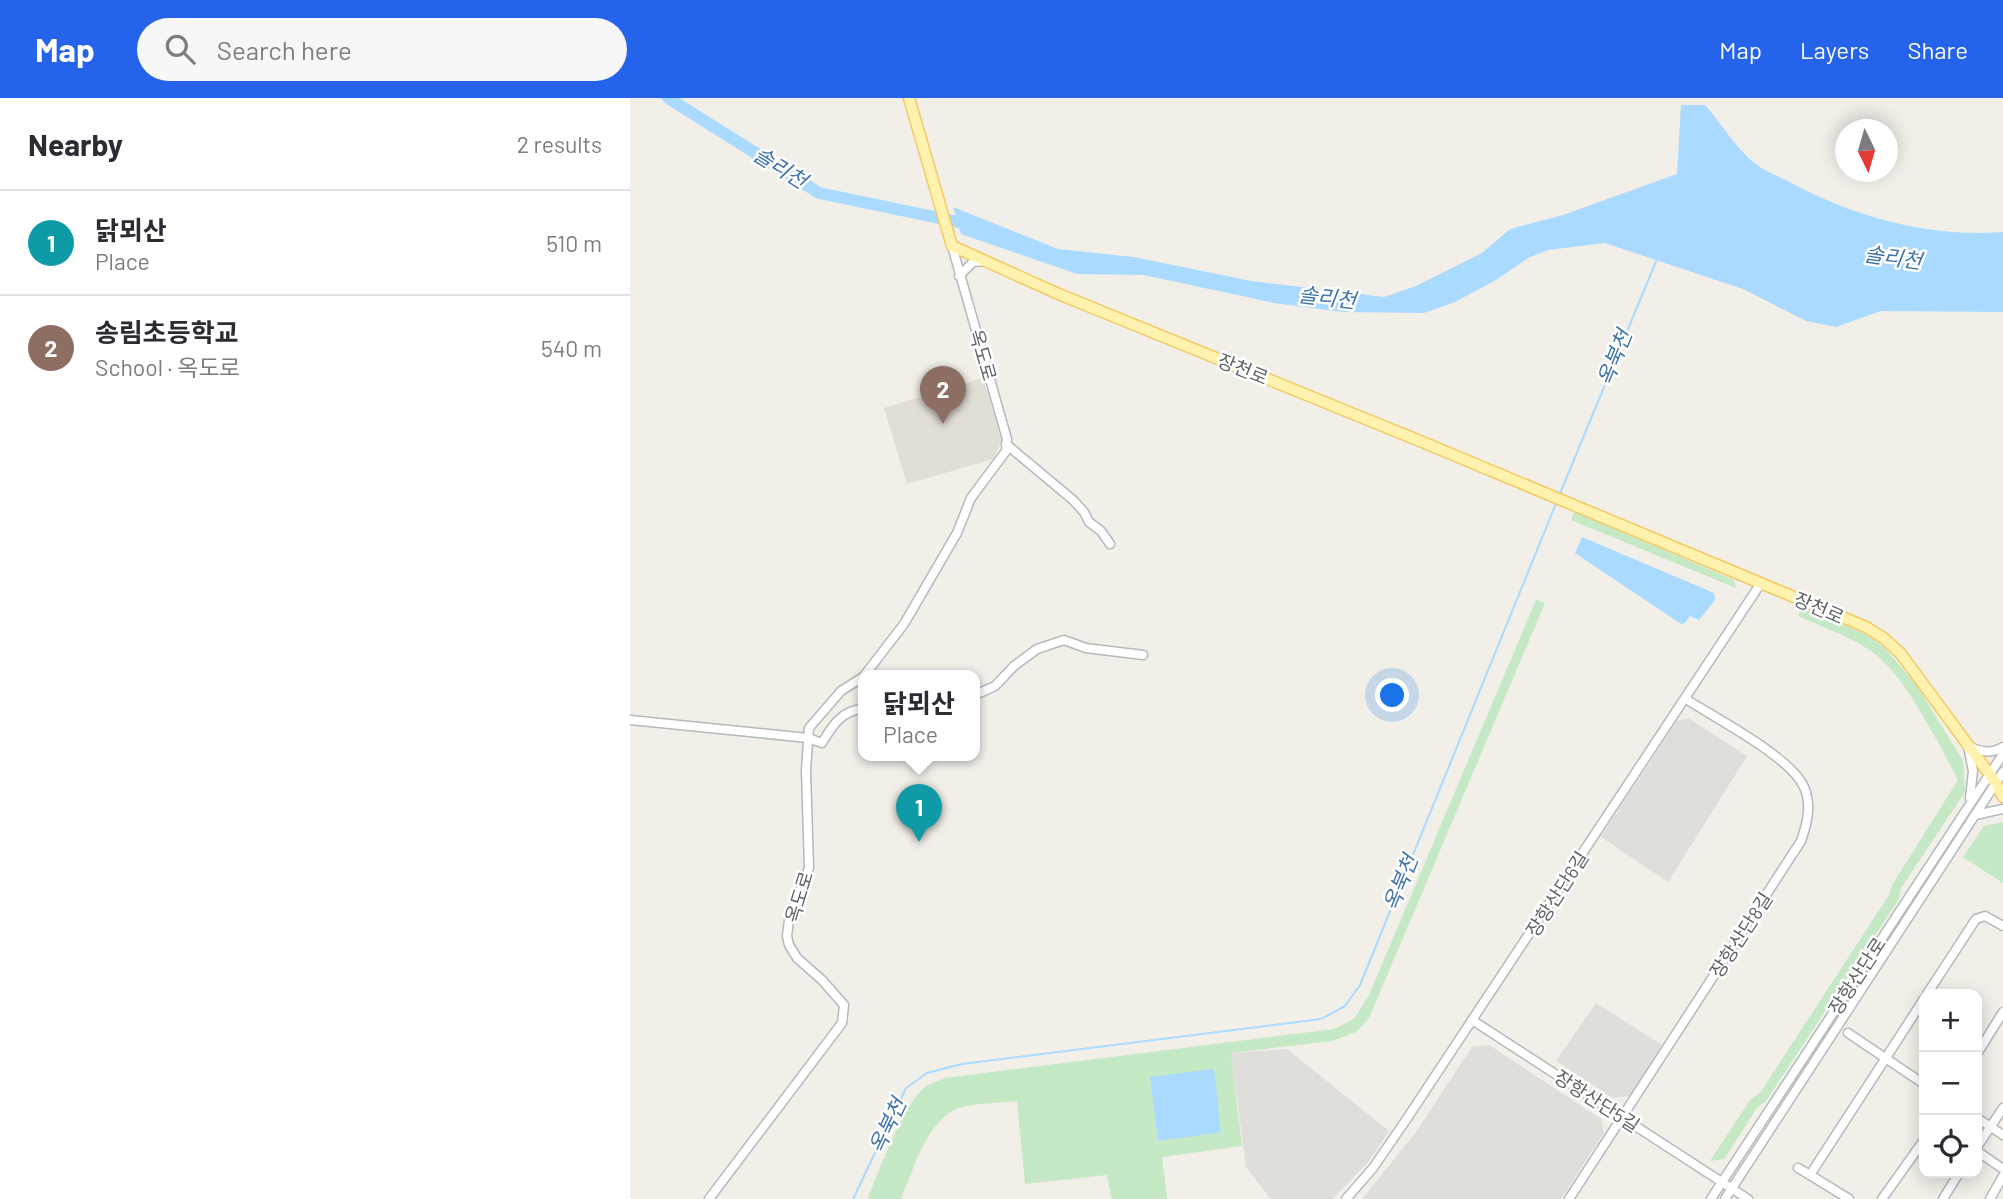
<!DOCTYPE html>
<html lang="en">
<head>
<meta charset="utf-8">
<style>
  body { margin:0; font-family:Barlow,"Noto Sans KR",sans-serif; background:#f7f7f7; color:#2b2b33 }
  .controls { position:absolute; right:21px; bottom:21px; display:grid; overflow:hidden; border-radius:14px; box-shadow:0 4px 18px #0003 }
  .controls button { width:63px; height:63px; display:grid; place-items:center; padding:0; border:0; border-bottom:2px solid #e1e1e2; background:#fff; color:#2b2b33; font:35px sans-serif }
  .compass { position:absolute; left:1205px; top:21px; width:63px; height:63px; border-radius:50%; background:#fff; box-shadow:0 4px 18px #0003; rotate:175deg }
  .you { position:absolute; left:763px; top:598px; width:24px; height:24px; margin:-18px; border:5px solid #fff; border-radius:50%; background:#1a73e8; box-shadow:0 0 0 10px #1a73e833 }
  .badge { display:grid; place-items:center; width:46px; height:46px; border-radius:50%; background:#2563eb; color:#fff; font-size:23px; font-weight:700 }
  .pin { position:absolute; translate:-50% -58px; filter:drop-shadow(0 2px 4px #0008) }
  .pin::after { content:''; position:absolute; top:37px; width:24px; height:21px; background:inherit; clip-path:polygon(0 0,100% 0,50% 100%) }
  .popup { position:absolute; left:228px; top:572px; width:122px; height:91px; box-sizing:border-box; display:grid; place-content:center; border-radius:14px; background:#fff; filter:drop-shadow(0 2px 5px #0005); font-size:23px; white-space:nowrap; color:#7c7c81 }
  .popup b { font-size:26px; color:#2b2b33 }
  .popup::after { content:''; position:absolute; left:50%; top:100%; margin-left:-14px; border:14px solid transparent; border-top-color:#fff }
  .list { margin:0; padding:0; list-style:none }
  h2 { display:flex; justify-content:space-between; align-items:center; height:91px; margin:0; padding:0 28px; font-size:30px }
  h2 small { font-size:23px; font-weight:400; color:#7c7c81 }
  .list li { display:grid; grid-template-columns:46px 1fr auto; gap:21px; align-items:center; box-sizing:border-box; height:105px; padding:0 28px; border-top:2px solid #e1e1e2 }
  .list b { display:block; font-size:26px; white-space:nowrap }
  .list p { margin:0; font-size:23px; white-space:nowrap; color:#7c7c81 }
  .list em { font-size:23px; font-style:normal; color:#7c7c81 }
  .icon { flex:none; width:38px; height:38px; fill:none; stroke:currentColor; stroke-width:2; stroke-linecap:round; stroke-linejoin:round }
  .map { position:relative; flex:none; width:1373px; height:1101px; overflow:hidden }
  header { display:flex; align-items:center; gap:42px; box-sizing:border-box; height:98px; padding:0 35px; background:#2563eb; color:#fff }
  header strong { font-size:33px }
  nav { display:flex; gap:38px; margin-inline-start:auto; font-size:24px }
  .search { width:490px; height:63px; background:#f7f7f7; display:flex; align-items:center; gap:18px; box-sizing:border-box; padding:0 24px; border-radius:38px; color:#7c7c81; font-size:26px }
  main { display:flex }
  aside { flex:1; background:#fff }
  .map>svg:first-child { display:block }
  .industrial { fill:#e0deda }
  .education { fill:#e1ded6 }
  .green { fill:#c5e8c5 }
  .water { fill:#aadaff }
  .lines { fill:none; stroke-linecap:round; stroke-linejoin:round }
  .stream { stroke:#aadaff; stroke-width:2 }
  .river { stroke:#aadaff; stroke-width:12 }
  .minor-casing { stroke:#b5b8bc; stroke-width:11 }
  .major-casing { stroke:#f2c960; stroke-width:13 }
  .minor { stroke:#fff; stroke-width:8 }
  .major { stroke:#fff2af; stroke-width:10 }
  .labels { text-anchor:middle; stroke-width:5; stroke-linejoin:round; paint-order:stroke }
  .street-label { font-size:19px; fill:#5f6368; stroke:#fff }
  .water-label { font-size:21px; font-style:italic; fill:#4174aa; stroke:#fff }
</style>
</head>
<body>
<header>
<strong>Map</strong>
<div class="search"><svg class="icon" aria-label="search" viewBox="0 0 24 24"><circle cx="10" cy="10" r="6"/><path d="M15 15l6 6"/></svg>Search here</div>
<nav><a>Map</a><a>Layers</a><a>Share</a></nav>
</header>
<main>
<aside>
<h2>Nearby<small>2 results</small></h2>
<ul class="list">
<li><span class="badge" style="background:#0f9aa8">1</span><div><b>닭뫼산</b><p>Place</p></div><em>510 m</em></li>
<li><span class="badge" style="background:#8d6e63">2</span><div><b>송림초등학교</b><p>School · 옥도로</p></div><em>540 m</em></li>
</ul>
</aside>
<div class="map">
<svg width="1373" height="1101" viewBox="0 0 1373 1101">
  <rect width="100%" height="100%" fill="#f1efe8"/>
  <!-- industrial -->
  <g class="industrial">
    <polygon points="1058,620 1117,658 1038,784 971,739 1047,623"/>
    <polygon points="966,905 1032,947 1000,998 983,1000 926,963"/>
    <polygon points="859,947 971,1021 974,1035 931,1101 732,1101 786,1034 842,949"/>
    <polygon points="657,951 759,1033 738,1064 703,1101 641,1101 616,1069 601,955"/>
  </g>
  <!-- education -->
  <polygon class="education" points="353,280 372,343 363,361 277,386 254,310"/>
  <!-- green -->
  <g class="green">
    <polygon points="944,414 1104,482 1106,490 941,422"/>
    <path d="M906 502 915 505 739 920 726 934 702 943 601 955 612 1048 532 1059 537 1101H482L477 1077 395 1086 387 1003C369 1005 349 1005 332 1009 297 1019 284 1071 271 1101H237C250 1073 272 1007 295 989 301 985 309 983 315 980L704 931 724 921 739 897Z"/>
    <path d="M1171 510 1235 536 1255 550 1287 588 1333 663 1335 694 1271 790 1269 801 1136 1003 1127 1010 1094 1061 1080 1063 1120 1002 1130 995 1259 797 1262 787 1328 682C1309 646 1274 575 1241 553 1219 538 1192 529 1168 518Z"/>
    <polygon points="1373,724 1373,785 1333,759 1354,728"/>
  </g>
  <!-- water -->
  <g class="water">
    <path d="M1051 7H1075C1090 24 1106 50 1123 64 1132 72 1146 77 1156 82 1220 118 1299 140 1373 134V214L1251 213 1206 229 1176 223 1113 191 975 145 918 152 898 160 866 182 825 204 794 215 712 214 644 205 514 177 447 176 331 136 323 109 428 151 504 159 621 183 754 199 786 188 852 155 880 131 933 117 1047 76Z"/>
    <polygon points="952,439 1084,495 1085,502 1069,522 1060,518 1055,525 1051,526 945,455"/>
    <polygon points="584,971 591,1034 528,1043 520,979"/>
  </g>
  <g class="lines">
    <!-- stream -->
    <g class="stream">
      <polyline points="929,398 1027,161"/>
      <polyline points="223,1101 276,990 297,975 332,966 691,921 715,908 730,887 927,403"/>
    </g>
    <!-- river -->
    <polyline class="river" points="38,0 189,95 343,127"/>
    <defs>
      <g id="minor">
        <polyline points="329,178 343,164 355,163"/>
        <polyline points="376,346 443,402 454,414 459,424 471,433 480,446"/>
        <polyline points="234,578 274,526 327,435 341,400 376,353 377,341 322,148"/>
        <polyline points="345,597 365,588 384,568 407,551 434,542 456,550 513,557"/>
        <path d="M0 622 178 640 192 645C202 628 212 612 233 611"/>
        <polyline points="1338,648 1343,673 1340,700"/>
        <path d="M1340 649C1352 654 1361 656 1373 649"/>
        <polyline points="1345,717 1373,711"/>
        <polyline points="1297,896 1346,821 1355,818 1373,828"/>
        <polyline points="842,922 1118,1101"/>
        <polyline points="1218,935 1294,986"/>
        <polyline points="1347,956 1373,914"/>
        <polyline points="1347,1020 1373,1037"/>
        <polyline points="1347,1049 1373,1010"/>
        <polyline points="1347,1053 1373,1071"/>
        <polyline points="1168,1070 1180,1077"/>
        <polyline points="79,1101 212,925 214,907 192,882 167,860 159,847 157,838 159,822 179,770 176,672 179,630 211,593 233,579"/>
        <polyline points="716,1101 743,1070 776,1022 1131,485"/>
        <path d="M939 1101 1171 743C1177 726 1182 707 1174 689 1161 659 1085 620 1056 601"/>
        <polyline points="1081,1101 1373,656"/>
        <polyline points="1095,1101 1373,674"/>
        <polyline points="1219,1101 1180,1077 1294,901"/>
        <polyline points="1252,1101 1294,1042"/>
        <polyline points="1313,1101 1329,1075"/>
        <polyline points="1360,1101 1373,1078"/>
      </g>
      <polyline id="major" points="279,0 322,148 431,197 790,343 1236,529 1255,541 1271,556 1366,685 1373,699"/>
    </defs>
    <!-- minor casing -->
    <use href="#minor" class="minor-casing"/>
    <!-- major casing -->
    <use href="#major" class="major-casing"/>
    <!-- minor -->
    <use href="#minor" class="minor"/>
    <!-- major -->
    <use href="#major" class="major"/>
  </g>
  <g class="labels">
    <!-- street labels -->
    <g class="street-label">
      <text transform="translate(353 257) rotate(74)" y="7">옥도로</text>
      <text transform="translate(613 271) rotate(22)" y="7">장천로</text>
      <text transform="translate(1189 510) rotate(23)" y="7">장천로</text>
      <text transform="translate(927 796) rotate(-57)" y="7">장항산단6길</text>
      <text transform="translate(169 799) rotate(-73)" y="7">옥도로</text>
      <text transform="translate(1111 837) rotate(-57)" y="7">장항산단8길</text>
      <text transform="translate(1227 878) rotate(-57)" y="7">장항산단로</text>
      <text transform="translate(967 1003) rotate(33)" y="7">장항산단5길</text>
    </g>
    <!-- water labels -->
    <g class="water-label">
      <text transform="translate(150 70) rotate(32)" y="7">솔리천</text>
      <text transform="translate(1263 160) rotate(8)" y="7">솔리천</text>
      <text transform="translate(697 200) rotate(7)" y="7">솔리천</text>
      <text transform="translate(985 260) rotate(-68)" y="7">옥북천</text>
      <text transform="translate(771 785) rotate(-68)" y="7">옥북천</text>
      <text transform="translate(258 1028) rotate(-65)" y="7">옥북천</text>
    </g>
  </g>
</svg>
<div class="controls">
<button>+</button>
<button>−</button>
<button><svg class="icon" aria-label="locate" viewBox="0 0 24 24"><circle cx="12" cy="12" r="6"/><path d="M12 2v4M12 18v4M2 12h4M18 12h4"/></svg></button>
</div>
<svg class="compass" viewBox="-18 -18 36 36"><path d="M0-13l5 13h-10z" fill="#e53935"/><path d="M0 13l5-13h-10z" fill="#7c7c81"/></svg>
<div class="you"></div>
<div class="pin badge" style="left:289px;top:744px;background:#0f9aa8">1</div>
<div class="popup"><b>닭뫼산</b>Place</div>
<div class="pin badge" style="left:313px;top:326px;background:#8d6e63">2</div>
</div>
</main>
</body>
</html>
